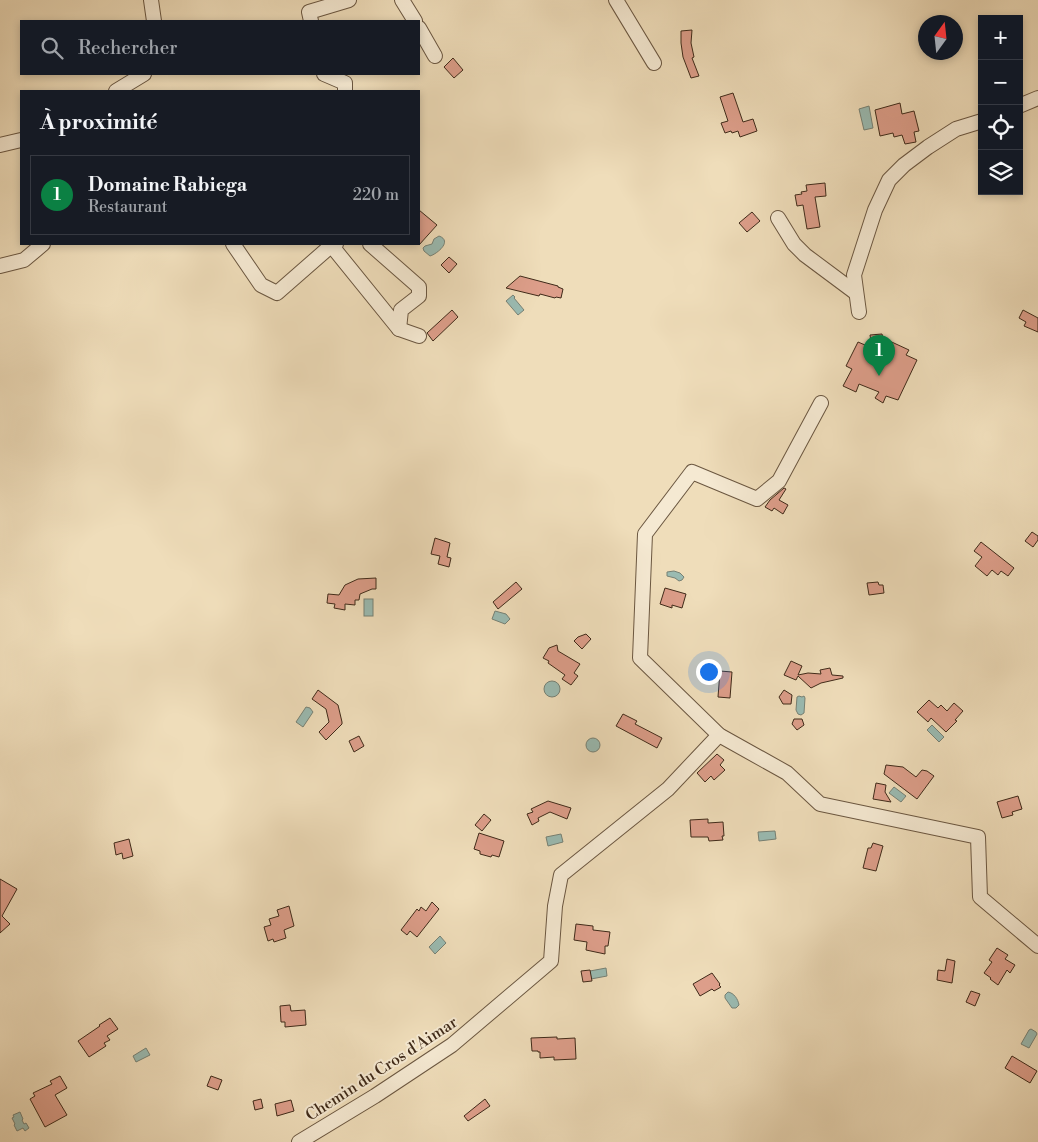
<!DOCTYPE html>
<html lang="fr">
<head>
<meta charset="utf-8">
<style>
  body { margin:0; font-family:"Libre Bodoni",serif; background:#20242c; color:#f1f3f6 }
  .controls { position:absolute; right:15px; top:15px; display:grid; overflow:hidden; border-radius:0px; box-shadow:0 2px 8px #0003 }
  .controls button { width:45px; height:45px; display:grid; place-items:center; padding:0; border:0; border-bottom:1px solid #363941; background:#171b24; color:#f1f3f6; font:25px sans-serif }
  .compass { position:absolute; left:918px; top:15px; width:45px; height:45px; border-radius:50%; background:#171b24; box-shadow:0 2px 8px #0003; rotate:15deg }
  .you { position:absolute; left:708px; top:671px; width:18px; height:18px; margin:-12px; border:4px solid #fff; border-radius:50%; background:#1a73e8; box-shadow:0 0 0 8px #1a73e833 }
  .badge { display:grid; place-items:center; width:32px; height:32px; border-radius:50%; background:#0b8043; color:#fff; font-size:16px; font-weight:700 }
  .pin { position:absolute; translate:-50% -41px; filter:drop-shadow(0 1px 2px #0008) }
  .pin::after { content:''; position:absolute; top:26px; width:18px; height:15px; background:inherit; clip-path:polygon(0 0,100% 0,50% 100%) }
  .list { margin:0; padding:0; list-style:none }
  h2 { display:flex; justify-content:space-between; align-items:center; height:65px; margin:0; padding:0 20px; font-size:21px }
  h2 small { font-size:16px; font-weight:400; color:#9ea1a6 }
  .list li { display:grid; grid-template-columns:32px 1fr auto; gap:15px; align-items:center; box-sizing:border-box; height:80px; margin:0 10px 10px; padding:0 10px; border:1px solid #363941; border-radius:0px }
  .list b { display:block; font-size:19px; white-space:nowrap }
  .list p { margin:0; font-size:16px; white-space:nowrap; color:#9ea1a6 }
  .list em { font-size:16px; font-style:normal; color:#9ea1a6 }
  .icon { flex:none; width:28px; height:28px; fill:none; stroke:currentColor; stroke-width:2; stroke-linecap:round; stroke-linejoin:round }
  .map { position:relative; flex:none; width:1038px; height:1142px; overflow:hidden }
  .search { position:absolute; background:#171b24; box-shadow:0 2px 8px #0003; left:20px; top:20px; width:400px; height:55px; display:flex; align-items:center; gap:12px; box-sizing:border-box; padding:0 18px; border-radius:0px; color:#9ea1a6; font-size:19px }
  .panel { position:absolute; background:#171b24; box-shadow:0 2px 8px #0003; left:20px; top:90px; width:400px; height:155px; border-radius:0px }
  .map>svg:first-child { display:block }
  .water { fill:#9abbb2; stroke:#768175 }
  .building { fill:#dd9e8a; stroke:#3f2a19 }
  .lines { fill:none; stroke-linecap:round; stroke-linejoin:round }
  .minor-casing { stroke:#6b5741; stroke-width:16 }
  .minor { stroke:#f5e9d2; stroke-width:14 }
  .labels { text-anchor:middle; stroke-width:4; stroke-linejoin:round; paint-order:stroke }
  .street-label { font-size:16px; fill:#3f2a19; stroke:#f5e9d2 }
</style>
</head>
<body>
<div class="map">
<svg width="1038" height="1142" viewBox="0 0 1038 1142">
  <rect width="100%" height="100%" fill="#efddba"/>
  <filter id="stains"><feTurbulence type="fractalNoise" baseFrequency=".004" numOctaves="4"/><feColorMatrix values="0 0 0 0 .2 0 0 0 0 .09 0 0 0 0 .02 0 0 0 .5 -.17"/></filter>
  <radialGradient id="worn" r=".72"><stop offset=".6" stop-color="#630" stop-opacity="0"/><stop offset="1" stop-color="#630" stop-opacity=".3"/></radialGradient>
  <!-- water -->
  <g class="water">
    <polygon points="869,106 873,128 864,130 859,109"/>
    <path d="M439 236C453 241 437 254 430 256L424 251 423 248 425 246 432 244 434 239Z"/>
    <polygon points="513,295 515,297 514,298 524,310 518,315 506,301"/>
    <polygon points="674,571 680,573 684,577 682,580 679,581 675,578 667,576 667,572"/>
    <rect x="364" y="599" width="9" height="17"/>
    <polygon points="495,611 506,614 510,619 505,624 492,619"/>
    <circle cx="552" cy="689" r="8"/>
    <polygon points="799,696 802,697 804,696 805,698 804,713 801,715 798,714 796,710 797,697"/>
    <polygon points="306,707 310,708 313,712 303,727 296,722"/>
    <polygon points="932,725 944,737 939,742 927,730"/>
    <circle cx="593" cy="745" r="7"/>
    <polygon points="894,787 906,796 901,802 889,793"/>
    <polygon points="775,831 776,839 759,841 758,832"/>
    <polygon points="561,834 563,842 548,846 546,837"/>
    <polygon points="440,936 446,943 435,954 429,947"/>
    <polygon points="606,968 607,976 591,979 590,971"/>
    <path d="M728 992C734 993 738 999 739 1005L736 1008H732L725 998V995Z"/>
    <polygon points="1031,1029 1036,1032 1037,1034 1029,1048 1021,1044 1029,1030"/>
    <polygon points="146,1048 150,1055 136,1062 133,1056"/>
    <polygon points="20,1112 23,1119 22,1120 24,1124 26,1123 29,1128 25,1131 23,1128 17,1131 14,1125 15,1124 12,1118 14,1117 13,1115"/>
  </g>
  <!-- building -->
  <g class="building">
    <polygon points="692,30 691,43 694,57 692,58 699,76 691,78 683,57 681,43 681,31"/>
    <polygon points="453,58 463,70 454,78 444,67"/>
    <polygon points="733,93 743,122 753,119 757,131 740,137 738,131 732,133 731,131 725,133 721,123 728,121 720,97"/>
    <polygon points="900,103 902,114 914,111 919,131 914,132 916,142 905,144 902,135 894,137 893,133 880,136 875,110"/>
    <polygon points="825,183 826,196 815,197 820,227 807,229 803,205 797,206 795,195 802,194 801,192 807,191 806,185"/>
    <polygon points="419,210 437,225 419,245"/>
    <polygon points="752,212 760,221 747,232 739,223"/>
    <polygon points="449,257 457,264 449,273 441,265"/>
    <polygon points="520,276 558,286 558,287 563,289 561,298 556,297 555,298 540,294 539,296 506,288"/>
    <polygon points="452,310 458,317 433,341 427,333"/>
    <polygon points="1023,310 1038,318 1038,332 1024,326 1026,322 1019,318"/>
    <polygon points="882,334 883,338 909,350 906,355 917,360 898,400 886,396 883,403 875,398 879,392 859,384 856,392 843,386 852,369 846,366 858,342 872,348 870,335"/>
    <polygon points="784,488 786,489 779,500 788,505 783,514 774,508 772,511 765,507 770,500"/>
    <polygon points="1032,532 1038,536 1038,540 1033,547 1025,541"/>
    <polygon points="435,538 450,543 447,557 451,558 449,567 438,564 440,556 431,554"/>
    <polygon points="981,542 1014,568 1008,576 1001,571 998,575 992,570 987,576 975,566 982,557 974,551"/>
    <polygon points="376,578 376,589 372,589 360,594 359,600 355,600 355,605 345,604 345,610 334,608 335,604 327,603 328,594 339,595 345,585 358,579"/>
    <polygon points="516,582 522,589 498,609 493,602"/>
    <polygon points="878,582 879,585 883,585 884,593 869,595 867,583"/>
    <polygon points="665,588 686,594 682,608 672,605 672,608 660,604"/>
    <polygon points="586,634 591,639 582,649 574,641 578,637"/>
    <polygon points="557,645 558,651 580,664 574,673 578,676 571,685 562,679 565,675 548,663 549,661 543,658 549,648"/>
    <polygon points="791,661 802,666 798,675 808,673 821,674 820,670 830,668 832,675 843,676 843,678 821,683 811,688 798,676 796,680 784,675"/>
    <polygon points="720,671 732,672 730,698 718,697"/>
    <polygon points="318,690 338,705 342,722 342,724 326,740 319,732 329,722 326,709 312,699"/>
    <polygon points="784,690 792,695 791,704 783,704 779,697"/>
    <polygon points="929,700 938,708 941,705 947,711 954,703 963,711 955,720 957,721 946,732 931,718 928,722 917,712"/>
    <polygon points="623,714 637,721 635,724 662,738 657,748 616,726"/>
    <polygon points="794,719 802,719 804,725 797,730 792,724"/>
    <polygon points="359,736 364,746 354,752 349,741"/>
    <polygon points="717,754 724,760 720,765 725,770 714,780 711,776 705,782 697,773"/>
    <polygon points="886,765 903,767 916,777 922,770 927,771 934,776 917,799 884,774"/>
    <polygon points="876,783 886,785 885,792 891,802 873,799"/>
    <polygon points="1018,796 1022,809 1012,812 1013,815 1002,818 997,802"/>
    <polygon points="548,801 571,808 567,819 550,812 538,818 539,821 532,825 527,814 533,812 531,809"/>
    <polygon points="484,814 491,820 482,831 475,825"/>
    <polygon points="708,819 708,823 723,822 724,836 722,836 723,840 709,841 708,837 691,837 690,820"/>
    <polygon points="479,833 504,841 499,857 492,855 491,857 480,854 480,851 474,849"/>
    <polygon points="129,839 133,856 123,859 122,853 116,855 114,843"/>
    <polygon points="873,843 883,846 876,871 863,868 868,848 871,848"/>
    <polygon points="0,879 17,889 2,916 10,924 0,933"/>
    <polygon points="432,902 439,909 417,937 410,931 407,935 401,930 417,909 419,911 421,907 426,911"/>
    <polygon points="289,906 294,926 284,930 286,938 274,942 273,939 268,941 264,927 271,925 269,919 279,916 277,910"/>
    <polygon points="576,924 593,926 593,930 610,932 608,946 605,946 605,954 586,950 587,942 574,940"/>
    <polygon points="997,948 1008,955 1005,959 1015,965 1010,973 1007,970 998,985 990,979 991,978 984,973 992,962 989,960"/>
    <polygon points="947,959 955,961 952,983 937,980 938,970 945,971"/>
    <polygon points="590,970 592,981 583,982 581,971"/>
    <polygon points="712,973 720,984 719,985 721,987 714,991 712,989 700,996 693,984"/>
    <polygon points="971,991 980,994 975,1006 966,1002"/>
    <polygon points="290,1005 291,1011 305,1010 306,1025 285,1027 285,1022 281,1022 280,1006"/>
    <polygon points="110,1018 118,1029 107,1036 110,1040 104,1043 106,1046 89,1057 78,1041 100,1026 99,1025"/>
    <polygon points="557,1037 557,1039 575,1038 576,1059 554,1060 554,1057 540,1058 540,1052 538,1052 538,1051 532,1051 531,1038"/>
    <polygon points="1012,1056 1037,1071 1030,1083 1005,1068"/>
    <polygon points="60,1076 67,1088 55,1095 67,1115 45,1127 30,1099 35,1096 33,1093 52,1084 50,1081"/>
    <polygon points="211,1076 222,1080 218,1090 207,1086"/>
    <polygon points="261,1099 263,1108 255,1110 253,1101"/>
    <polygon points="485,1099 490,1106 468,1121 464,1116"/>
    <polygon points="291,1100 294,1111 277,1116 275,1104"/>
  </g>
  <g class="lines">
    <defs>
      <g id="minor">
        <polyline points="151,0 154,21"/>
        <polyline points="402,0 415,21"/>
        <polyline points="616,0 654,63"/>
        <polyline points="311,21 309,12 349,0"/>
        <polyline points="419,28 435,56"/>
        <polyline points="324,74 345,83 345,91"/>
        <polyline points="116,91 144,74"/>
        <polyline points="1019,106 1038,98"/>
        <polyline points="0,145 21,140"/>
        <polyline points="778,218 794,244 805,255 856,293"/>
        <polyline points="233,244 261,285 277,293 333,244"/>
        <polyline points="336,244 331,245 399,329 419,336"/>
        <polyline points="370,244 419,287 419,296 401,310 399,329"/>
        <polyline points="0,266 24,260 43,244"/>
        <polyline points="859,312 854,275 875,210 889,180 904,165 928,147 956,129 982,121"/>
        <polyline points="821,403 779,481 757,499 692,472 645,534 640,658 719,735 787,773 820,804 978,837 980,897 1038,946"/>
        <polyline points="299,1142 375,1096 452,1045 551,961 555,906 561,875 668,789 719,735"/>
      </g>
    </defs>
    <!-- minor casing -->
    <use href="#minor" class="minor-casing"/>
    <!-- minor -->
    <use href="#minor" class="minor"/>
  </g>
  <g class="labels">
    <!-- street labels -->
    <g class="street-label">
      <text transform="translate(381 1068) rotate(-33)" y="6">Chemin du Cros d'Aimar</text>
    </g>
  </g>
  <rect width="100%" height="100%" filter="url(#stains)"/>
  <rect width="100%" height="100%" fill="url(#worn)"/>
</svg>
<div class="controls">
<button>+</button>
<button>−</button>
<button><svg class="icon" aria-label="locate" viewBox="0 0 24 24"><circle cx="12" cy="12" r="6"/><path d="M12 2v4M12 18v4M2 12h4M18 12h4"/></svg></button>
<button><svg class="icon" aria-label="layers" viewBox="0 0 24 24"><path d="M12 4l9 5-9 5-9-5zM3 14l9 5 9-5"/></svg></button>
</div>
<svg class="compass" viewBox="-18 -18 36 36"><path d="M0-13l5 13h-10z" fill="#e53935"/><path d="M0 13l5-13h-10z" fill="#9ea1a6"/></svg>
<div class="you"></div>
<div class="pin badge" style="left:879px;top:376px">1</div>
<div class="search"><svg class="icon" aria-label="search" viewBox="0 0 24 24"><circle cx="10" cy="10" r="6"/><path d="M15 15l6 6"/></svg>Rechercher</div>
<section class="panel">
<h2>À proximité<small></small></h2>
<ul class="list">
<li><span class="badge">1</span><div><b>Domaine Rabiega</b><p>Restaurant</p></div><em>220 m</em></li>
</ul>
</section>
</div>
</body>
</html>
